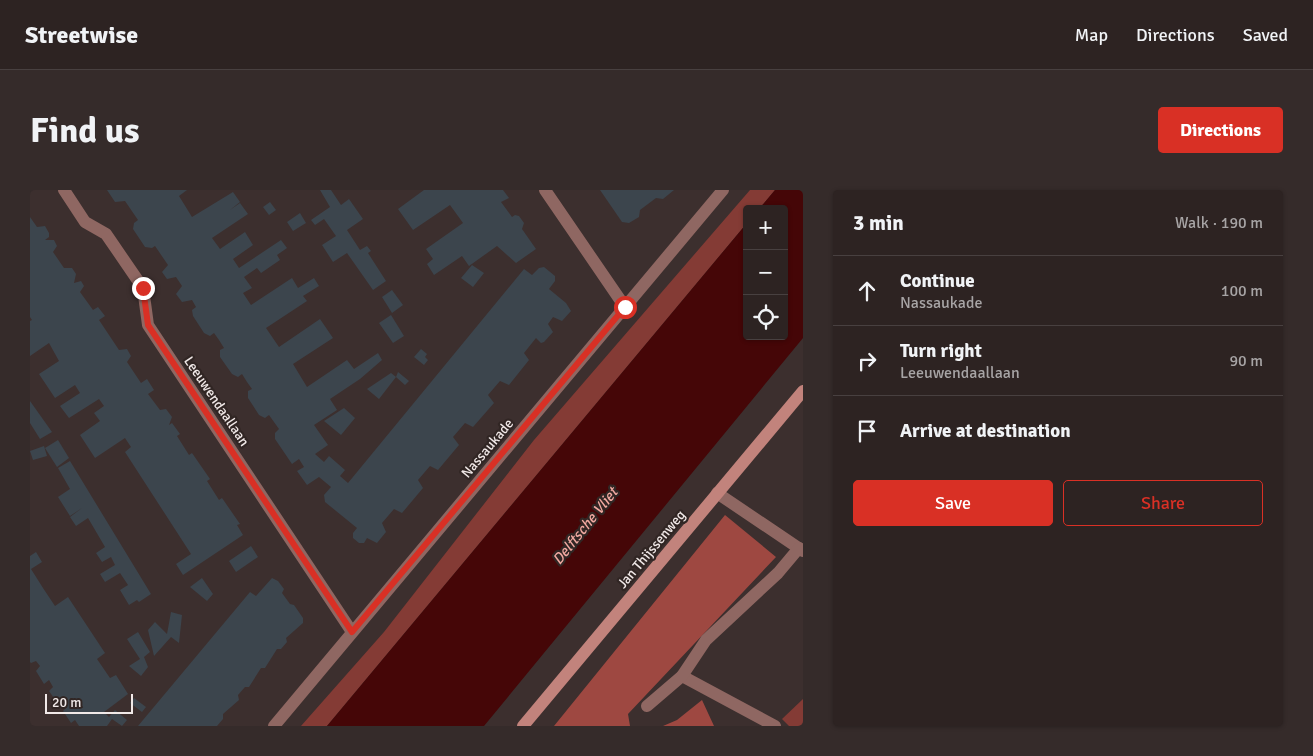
<!DOCTYPE html>
<html lang="en">
<head>
<meta charset="utf-8">
<style>
  body { margin:0; font-family:Signika,sans-serif; background:#352b2a; color:#f1f3f6 }
  .controls { position:absolute; right:15px; top:15px; display:grid; overflow:hidden; border-radius:5px; box-shadow:0 1px 4px #0004 }
  .controls button { width:45px; height:45px; display:grid; place-items:center; padding:0; border:0; border-bottom:1px solid #484040; background:#2d2322; color:#f1f3f6; font:25px sans-serif }
  .scale { position:absolute; left:15px; bottom:12px; width:88px; box-sizing:border-box; padding-left:5px; border:2px solid #f1e9e8; border-top:0; font-size:14px; line-height:18px; white-space:nowrap; color:#f1e9e8; -webkit-text-stroke:4px #312624; paint-order:stroke }
  .stop { position:absolute; width:15px; height:15px; margin:-11px; border:4px solid #d93025; border-radius:50%; background:#fff }
  .stop.end { background:#d93025; border-color:#fff; box-shadow:0 1px 5px #0008 }
  .list { margin:0; padding:0; list-style:none }
  h2 { display:flex; justify-content:space-between; align-items:center; height:65px; margin:0; padding:0 20px; font-size:21px }
  h2 small { font-size:16px; font-weight:400; color:#a7a4a5 }
  .list li { display:grid; grid-template-columns:32px 1fr auto; gap:15px; align-items:center; box-sizing:border-box; height:70px; padding:0 20px; border-top:1px solid #484040 }
  .list b { display:block; font-size:19px; white-space:nowrap }
  .list p { margin:0; font-size:16px; white-space:nowrap; color:#a7a4a5 }
  .list em { font-size:16px; font-style:normal; color:#a7a4a5 }
  .actions { display:flex; gap:10px; padding:15px 20px }
  .actions a { flex:1; padding:11px 0; border:1px solid #d93025; border-radius:5px; text-align:center; font-size:18px; color:#d93025 }
  .actions .main { background:#d93025; color:#fff }
  .icon { flex:none; width:28px; height:28px; fill:none; stroke:currentColor; stroke-width:2; stroke-linecap:round; stroke-linejoin:round }
  .map { position:relative; flex:none; width:773px; height:536px; overflow:hidden; border-radius:5px }
  header { display:flex; align-items:center; gap:30px; box-sizing:border-box; height:70px; padding:0 25px; background:#2d2322; border-bottom:1px solid #484040 }
  header strong { font-size:24px }
  nav { display:flex; gap:28px; margin-inline-start:auto; font-size:18px }
  .intro { display:flex; align-items:center; justify-content:space-between; box-sizing:border-box; height:120px; padding:0 30px }
  h1 { margin:0; font-size:35px }
  .button { padding:12px 22px; border-radius:5px; background:#d93025; color:#fff; font-size:18px; font-weight:700 }
  main { display:flex; gap:30px; padding:0 30px }
  aside { flex:1; background:#2d2322; border-radius:5px; box-shadow:0 1px 4px #0004 }
  .map>svg:first-child { display:block }
  .green { fill:#843b35 }
  .forest { fill:#9e4841 }
  .water { fill:#450607 }
  .building { fill:#3c454d }
  .lines { fill:none; stroke-linecap:round; stroke-linejoin:round }
  .lane { stroke:#8f6762; stroke-width:12 }
  .street { stroke:#8f6762; stroke-width:12 }
  .secondary { stroke:#c2837c; stroke-width:12 }
  .route { stroke:#d93025; stroke-width:6 }
  .labels { text-anchor:middle; stroke-width:4.5; stroke-linejoin:round; paint-order:stroke }
  .street-label { font-size:14px; fill:#f1e9e8; stroke:#312624 }
  .water-label { font-size:15px; font-style:italic; fill:#f2a9a1; stroke:#312624 }
</style>
</head>
<body>
<header>
<strong>Streetwise</strong>
<nav><a>Map</a><a>Directions</a><a>Saved</a></nav>
</header>
<div class="intro"><h1>Find us</h1><a class="button">Directions</a></div>
<main>
<div class="map">
<svg width="773" height="536" viewBox="0 0 773 536">
  <rect width="100%" height="100%" fill="#3c2f2e"/>
  <!-- green -->
  <g class="green">
    <polygon points="720,0 745,0 729,19 717,19 717,33 297,536 271,536 354,442 504,250"/>
    <polygon points="773,509 773,536 759,536 752,529"/>
  </g>
  <!-- forest -->
  <g class="forest">
    <polygon points="695,325 746,367 598,524 600,536 524,536"/>
    <polygon points="672,510 684,536 633,536 647,530"/>
  </g>
  <!-- water -->
  <polygon class="water" points="745,0 773,0 773,148 454,536 297,536 717,33 717,146 754,146 754,19 729,19"/>
  <!-- building -->
  <g class="building">
    <polygon points="77,0 157,0 149,6 162,27 203,2 210,12 200,20 210,13 218,24 182,48 190,59 215,42 223,55 203,69 209,78 251,50 257,58 247,65 250,70 231,83 227,78 214,87 222,98 213,103 221,115 262,88 268,98 284,88 289,96 273,106 277,111 236,138 249,157 290,129 303,148 263,174 277,197 317,170 324,179 348,163 352,170 330,189 300,209 307,220 284,235 298,255 285,264 294,272 299,266 315,280 310,286 318,293 494,79 502,85 509,78 514,77 525,86 525,91 519,99 536,113 541,121 532,131 523,127 518,134 523,142 514,152 511,153 506,148 494,163 499,170 479,195 470,191 458,205 464,213 443,237 435,233 423,247 429,255 408,280 400,276 388,290 393,298 372,323 364,319 352,333 356,342 347,353 337,348 334,353 329,353 323,348 323,343 327,338 295,312 294,305 301,297 289,287 277,295 267,281 274,277 269,269 262,274 245,249 245,243 249,239 239,225 235,228 229,225 218,208 218,201 222,199 217,192 212,184 208,187 202,184 190,167 190,160 194,158 189,150 184,143 180,146 174,143 163,126 162,120 166,117 162,110 152,112 146,104 152,96 146,87 137,89 132,82 138,75 125,56 122,58 115,57 103,39 104,33 108,30 95,11 85,12"/>
    <polygon points="290,0 301,0 311,15 319,9 333,29 317,40 330,60 337,56 341,61 338,63 356,91 343,100 317,63 303,72 292,55 306,46 294,29 285,35 281,30 300,17"/>
    <polygon points="394,0 473,0 479,8 471,12 482,27 485,25 489,26 494,33 492,39 506,59 486,73 467,56 439,76 432,66 404,85 397,74 403,69 396,59 433,33 420,15 383,40 368,19"/>
    <polygon points="570,0 644,0 633,9 626,8 610,20 609,27 599,33 592,32"/>
    <polygon points="240,12 246,20 239,25 233,17"/>
    <polygon points="270,23 276,33 263,41 257,32"/>
    <polygon points="0,27 7,37 15,36 19,43 19,47 15,50 24,50 27,56 23,62 34,78 42,78 46,84 44,93 51,91 54,96 50,102 63,120 68,117 75,126 69,130 89,160 97,159 101,166 97,172 111,193 117,189 124,200 118,204 130,220 136,219 142,227 139,235 142,233 150,244 147,246 159,265 162,263 180,289 177,291 189,310 192,308 210,334 207,335 213,345 153,385 146,374 161,364 95,262 101,257 95,248 65,268 50,245 70,231 64,223 74,216 69,209 39,228 30,216 50,203 45,195 25,208 9,184 29,171 19,153 0,166 0,131 2,130 0,127"/>
    <polygon points="442,75 454,83 443,97 431,88"/>
    <polygon points="362,100 373,115 362,123 352,107"/>
    <polygon points="361,125 374,146 363,153 349,133"/>
    <polygon points="391,159 397,164 395,167 398,170 394,175 384,167"/>
    <polygon points="368,182 379,191 375,195 366,187 349,209 337,199 361,183 366,187"/>
    <polygon points="0,211 22,242 10,249 0,233"/>
    <polygon points="314,218 325,228 311,245 294,231"/>
    <polygon points="28,250 39,268 27,277 15,258"/>
    <polygon points="14,256 17,266 3,270 0,261"/>
    <polygon points="40,271 121,404 109,412 107,410 99,415 90,400 98,395 90,383 75,392 70,384 85,375 81,367 72,372 66,363 75,357 58,328 46,336 40,327 52,318 40,326 28,307 40,299 28,278"/>
    <polygon points="221,356 228,367 206,382 199,371"/>
    <polygon points="6,362 12,372 1,379 13,398 25,416 38,407 75,463 67,469 80,488 86,485 98,504 74,522 79,527 85,520 97,530 92,536 82,529 77,536 49,536 45,530 41,533 33,521 37,517 32,510 28,514 19,501 23,497 19,490 14,494 6,481 10,476 6,471 1,473 0,472 0,366"/>
    <polygon points="172,388 183,404 177,411 160,397"/>
    <polygon points="242,388 248,391 254,399 252,403 260,414 264,415 273,428 273,433 256,448 257,452 251,459 247,459 235,478 231,478 219,497 215,497 208,505 209,510 193,524 193,529 187,536 108,536 220,402 226,406"/>
    <polygon points="141,422 152,425 149,453 141,447 124,466 118,440 125,432 137,444"/>
    <polygon points="108,442 120,462 114,467 118,477 111,486 99,476 110,469 97,449"/>
    <polygon points="104,508 116,517 112,522 100,513"/>
  </g>
  <g class="lines">
    <!-- lane -->
    <g class="lane">
      <polyline points="687,303 773,361"/>
      <polyline points="652,486 745,536"/>
      <polyline points="617,516 652,486 676,450 748,383 769,358"/>
    </g>
    <!-- street -->
    <g class="street">
      <polyline points="34,0 55,32 76,44 113,98 118,135 322,442"/>
      <polyline points="515,0 595,117"/>
      <polyline points="244,536 693,0"/>
    </g>
    <!-- secondary -->
    <polyline class="secondary" points="493,536 773,201"/>
  </g>
  <g class="lines">
    <!-- route -->
    <polyline class="route" points="113,98 118,135 322,442 595,117"/>
  </g>
  <g class="labels">
    <!-- street labels -->
    <g class="street-label">
      <text transform="translate(187 211) rotate(56)" y="5">Leeuwendaallaan</text>
      <text transform="translate(457 258) rotate(-50)" y="5">Nassaukade</text>
      <text transform="translate(621 359) rotate(-50)" y="5">Jan Thijssenweg</text>
    </g>
    <!-- water labels -->
    <g class="water-label">
      <text transform="translate(555 336) rotate(-51)" y="5">Delftsche Vliet</text>
    </g>
  </g>
</svg>
<div class="controls">
<button>+</button>
<button>−</button>
<button><svg class="icon" aria-label="locate" viewBox="0 0 24 24"><circle cx="12" cy="12" r="6"/><path d="M12 2v4M12 18v4M2 12h4M18 12h4"/></svg></button>
</div>
<div class="scale">20 m</div>
<div class="stop" style="left:595px;top:117px"></div>
<div class="stop end" style="left:113px;top:98px"></div>
</div>
<aside>
<h2>3 min<small>Walk · 190 m</small></h2>
<ul class="list">
<li><svg class="icon" aria-label="ahead" viewBox="0 0 24 24"><path d="M12 20V5M6 11l6-6 6 6"/></svg><div><b>Continue</b><p>Nassaukade</p></div><em>100 m</em></li>
<li><svg class="icon" aria-label="right" viewBox="0 0 24 24"><path d="M7 20v-9h11M14 6l5 5-5 5"/></svg><div><b>Turn right</b><p>Leeuwendaallaan</p></div><em>90 m</em></li>
<li><svg class="icon" aria-label="arrive" viewBox="0 0 24 24"><path d="M6 21V4h12l-3 4 3 4H6"/></svg><div><b>Arrive at destination</b></div></li>
</ul>
<div class="actions"><a class="main">Save</a><a>Share</a></div>
</aside>
</main>
</body>
</html>
